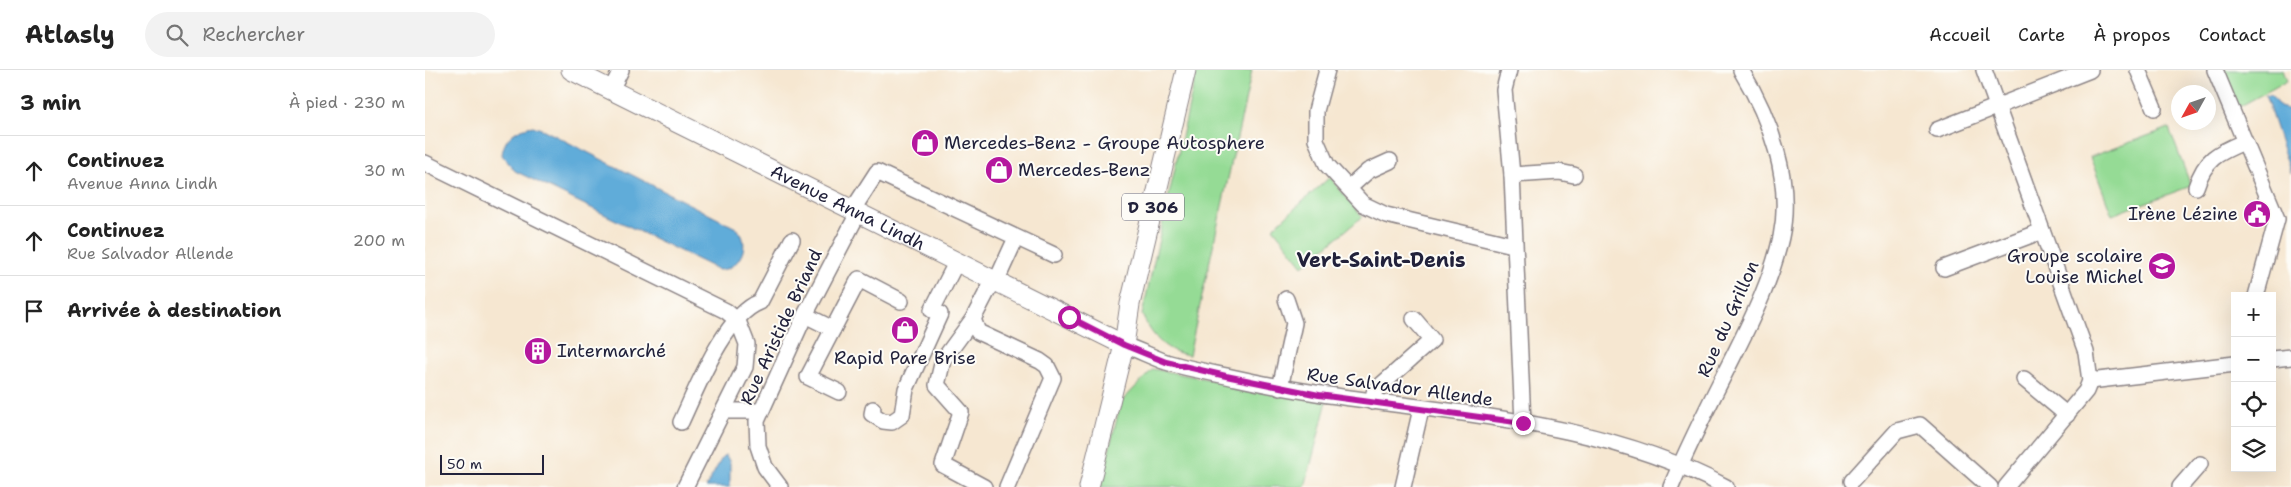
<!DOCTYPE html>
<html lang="fr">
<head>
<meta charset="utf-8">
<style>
  body { margin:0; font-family:"Shantell Sans",sans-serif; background:#f2f2f2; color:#222 }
  .controls { position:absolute; right:15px; bottom:15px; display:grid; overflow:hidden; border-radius:0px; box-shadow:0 5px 20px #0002 }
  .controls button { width:45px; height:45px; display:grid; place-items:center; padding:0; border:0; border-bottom:1px solid #e0e0e0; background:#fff; color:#222; font:25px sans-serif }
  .compass { position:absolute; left:1746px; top:15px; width:45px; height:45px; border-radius:50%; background:#fff; box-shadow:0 5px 20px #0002; rotate:230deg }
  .scale { position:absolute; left:15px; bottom:12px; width:104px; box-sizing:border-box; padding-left:5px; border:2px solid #22223b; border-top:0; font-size:14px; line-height:18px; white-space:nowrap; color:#22223b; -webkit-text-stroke:4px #fdfcf7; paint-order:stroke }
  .stop { position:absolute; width:15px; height:15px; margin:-11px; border:4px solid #b5179e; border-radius:50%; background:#fff }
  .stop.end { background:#b5179e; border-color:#fff; box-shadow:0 1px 5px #0008 }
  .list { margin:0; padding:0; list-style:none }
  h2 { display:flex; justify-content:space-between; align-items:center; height:65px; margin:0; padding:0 20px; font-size:21px }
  h2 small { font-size:16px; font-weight:400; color:#767676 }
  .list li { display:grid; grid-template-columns:32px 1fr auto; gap:15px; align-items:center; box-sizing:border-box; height:70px; padding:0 20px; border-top:1px solid #e0e0e0 }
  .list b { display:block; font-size:19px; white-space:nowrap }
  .list p { margin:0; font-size:16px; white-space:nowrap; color:#767676 }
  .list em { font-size:16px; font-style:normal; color:#767676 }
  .icon { flex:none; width:28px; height:28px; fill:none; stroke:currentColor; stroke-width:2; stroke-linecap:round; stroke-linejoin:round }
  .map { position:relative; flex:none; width:1866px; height:417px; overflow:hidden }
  header { display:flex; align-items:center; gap:30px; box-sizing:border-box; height:70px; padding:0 25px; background:#fff; border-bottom:1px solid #e0e0e0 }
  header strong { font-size:24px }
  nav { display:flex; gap:28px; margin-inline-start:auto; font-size:18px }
  .search { width:350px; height:45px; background:#f2f2f2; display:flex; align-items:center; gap:12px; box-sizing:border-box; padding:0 18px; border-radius:28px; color:#767676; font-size:19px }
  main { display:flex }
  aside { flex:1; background:#fff }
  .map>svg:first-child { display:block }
  .green { fill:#95db95; stroke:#5c7e68 }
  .water { fill:#60acd9; stroke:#41678a }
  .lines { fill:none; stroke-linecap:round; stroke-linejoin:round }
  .minor-casing { stroke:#8c8486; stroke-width:18 }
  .major-casing { stroke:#8c8486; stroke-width:21 }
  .minor { stroke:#fff; stroke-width:15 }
  .major { stroke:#fff; stroke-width:19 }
  .route { stroke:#b5179e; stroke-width:6 }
  .labels { text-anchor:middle; stroke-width:4; stroke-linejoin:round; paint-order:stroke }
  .shield { fill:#fdfcf7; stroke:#646373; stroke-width:1 }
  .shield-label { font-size:16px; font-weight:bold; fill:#22223b }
  .poi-label { font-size:18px; fill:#22223b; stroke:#fdfcf7; text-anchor:start }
  .street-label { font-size:18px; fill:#22223b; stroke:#fdfcf7 }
  .quarter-label { font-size:20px; font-weight:bold; fill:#22223b; stroke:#fdfcf7 }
</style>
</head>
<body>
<header>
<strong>Atlasly</strong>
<div class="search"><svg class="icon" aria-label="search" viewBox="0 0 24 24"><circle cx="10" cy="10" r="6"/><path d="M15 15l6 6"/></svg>Rechercher</div>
<nav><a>Accueil</a><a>Carte</a><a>À propos</a><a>Contact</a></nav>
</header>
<main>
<aside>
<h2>3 min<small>À pied · 230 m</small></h2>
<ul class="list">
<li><svg class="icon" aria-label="ahead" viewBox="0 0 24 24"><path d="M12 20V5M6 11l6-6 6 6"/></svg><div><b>Continuez</b><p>Avenue Anna Lindh</p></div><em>30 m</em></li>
<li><svg class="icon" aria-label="ahead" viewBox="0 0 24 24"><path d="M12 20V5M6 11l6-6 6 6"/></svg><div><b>Continuez</b><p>Rue Salvador Allende</p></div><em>200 m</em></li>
<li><svg class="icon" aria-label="arrive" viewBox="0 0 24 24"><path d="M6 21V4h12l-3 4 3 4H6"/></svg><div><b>Arrivée à destination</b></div></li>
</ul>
</aside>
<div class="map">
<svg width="1866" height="417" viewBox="0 0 1866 417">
  <rect width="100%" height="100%" fill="#fdfcf7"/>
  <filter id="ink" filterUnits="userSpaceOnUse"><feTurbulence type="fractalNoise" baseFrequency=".02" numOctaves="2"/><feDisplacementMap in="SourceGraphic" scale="10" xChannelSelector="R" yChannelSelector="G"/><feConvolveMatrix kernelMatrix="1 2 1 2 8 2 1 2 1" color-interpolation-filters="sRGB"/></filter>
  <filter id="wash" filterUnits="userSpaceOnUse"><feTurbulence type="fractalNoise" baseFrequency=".0096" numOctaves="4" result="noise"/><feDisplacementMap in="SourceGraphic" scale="20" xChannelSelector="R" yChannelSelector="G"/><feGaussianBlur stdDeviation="1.12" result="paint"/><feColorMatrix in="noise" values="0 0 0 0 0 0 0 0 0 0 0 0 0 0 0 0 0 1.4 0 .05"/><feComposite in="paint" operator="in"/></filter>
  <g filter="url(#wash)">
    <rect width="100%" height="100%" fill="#f6e7d1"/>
    <!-- green -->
    <g class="green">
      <path d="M772 0H827L764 285C739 281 728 267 717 245Z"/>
      <polygon points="1793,0 1858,0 1862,11 1808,40"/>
      <polygon points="1744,58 1766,116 1687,145 1665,87"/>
      <polygon points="905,107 937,147 878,196 848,158"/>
      <polygon points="728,299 902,331 880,417 675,417 696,332"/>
    </g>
    <!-- water -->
    <g class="water">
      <polygon points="1840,25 1846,26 1855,37 1866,40 1866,104"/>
      <path d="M108 56 119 60 311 158C328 172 315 200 294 200L90 101 77 85C79 67 91 59 108 56Z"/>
      <polygon points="301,385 305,393 305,417 281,417 298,386"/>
    </g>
  </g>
  <g filter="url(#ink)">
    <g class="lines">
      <defs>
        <g id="minor">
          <polyline points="902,0 891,41 891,70 902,95 938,134 961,145 1088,175"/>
          <polyline points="1084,0 1079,20 1087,105 1098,353"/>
          <polyline points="1559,0 1661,282 1665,311 1661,321 1581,417"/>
          <polyline points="1713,0 1729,38"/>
          <polyline points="1790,0 1852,149 1831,226"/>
          <polyline points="186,20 196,0"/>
          <polyline points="1512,60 1665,0"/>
          <polyline points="0,93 301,241 313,251 322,274 320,297 260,417"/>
          <polyline points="1087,105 1134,102 1149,105"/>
          <path d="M1771 117C1780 89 1792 83 1819 72"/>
          <polyline points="924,118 943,101 965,91"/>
          <polyline points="1519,198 1617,161"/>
          <polyline points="380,245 408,259 383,307 414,322"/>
          <polyline points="548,249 553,262 615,291 622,296 628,308 582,417"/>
          <polyline points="408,259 434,209 476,231"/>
          <path d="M699 275C713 280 727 287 741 292 764 299 788 303 811 308 974 345 1151 337 1301 417"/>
          <polyline points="1847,289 1866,287"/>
          <polyline points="1599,309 1642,345"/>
          <polyline points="1665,311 1810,294"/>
          <polyline points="855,318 869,253 861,229"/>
          <polyline points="947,332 949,323 955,316 1007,270 989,249"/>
          <polyline points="448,339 447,344 458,351 467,352 477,345 481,319 515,244 507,240 532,191"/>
          <polyline points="298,341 335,341"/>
          <path d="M256 352C272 318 300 245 335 232L367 170"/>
          <polyline points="1427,411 1472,361 1495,355 1565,417"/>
          <polyline points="355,417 340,397 333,376 332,351 380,245 430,149 432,133 452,102 629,185"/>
          <polyline points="559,417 518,395 536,342 512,315 518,290 548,249 562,222 575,203 591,168"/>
          <polyline points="978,417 996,339"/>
          <path d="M1246 417C1265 371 1288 327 1310 283 1329 245 1347 208 1356 167 1368 110 1345 48 1316 0"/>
          <polyline points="1755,417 1775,394"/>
        </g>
        <g id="major">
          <path id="s1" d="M146 0 699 275"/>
          <polyline points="664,417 699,275 705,234 761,0"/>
        </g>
      </defs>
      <!-- minor casing -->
      <use href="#minor" class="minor-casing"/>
      <!-- major casing -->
      <use href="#major" class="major-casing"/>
      <!-- minor -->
      <use href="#minor" class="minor"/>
      <!-- major -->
      <use href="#major" class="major"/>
    </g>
  </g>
  <g class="lines" filter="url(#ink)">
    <!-- route -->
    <polyline class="route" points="644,247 699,275 741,292 801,306 894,325 1098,353"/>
  </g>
  <!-- icons -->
  <defs>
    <symbol id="shop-disc" viewBox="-11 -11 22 22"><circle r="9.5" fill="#b5179e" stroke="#fdfcf7"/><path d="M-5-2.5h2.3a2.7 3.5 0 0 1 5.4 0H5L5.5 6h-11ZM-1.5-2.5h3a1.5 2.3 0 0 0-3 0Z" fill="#fff"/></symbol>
    <symbol id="civic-disc" viewBox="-11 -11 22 22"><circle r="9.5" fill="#b5179e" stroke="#fdfcf7"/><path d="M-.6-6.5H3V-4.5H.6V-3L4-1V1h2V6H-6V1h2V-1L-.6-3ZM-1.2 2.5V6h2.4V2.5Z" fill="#fff"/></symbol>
    <symbol id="school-disc" viewBox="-11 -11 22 22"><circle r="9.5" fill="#b5179e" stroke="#fdfcf7"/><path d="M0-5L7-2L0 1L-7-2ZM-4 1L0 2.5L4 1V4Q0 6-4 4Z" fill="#fff"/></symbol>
    <symbol id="building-disc" viewBox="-11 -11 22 22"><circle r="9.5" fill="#b5179e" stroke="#fdfcf7"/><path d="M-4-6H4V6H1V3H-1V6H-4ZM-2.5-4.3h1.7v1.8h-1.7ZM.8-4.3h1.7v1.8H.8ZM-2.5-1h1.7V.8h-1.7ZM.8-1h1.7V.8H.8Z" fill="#fff"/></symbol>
  </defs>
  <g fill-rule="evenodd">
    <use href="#shop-disc" x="484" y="57" width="32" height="32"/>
    <use href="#shop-disc" x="558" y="84" width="32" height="32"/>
    <use href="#civic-disc" x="1816" y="128" width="32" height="32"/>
    <use href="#school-disc" x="1721" y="180" width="32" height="32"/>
    <use href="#shop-disc" x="464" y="244" width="32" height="32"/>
    <use href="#building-disc" x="97" y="265" width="32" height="32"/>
  </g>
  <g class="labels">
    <!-- shield labels -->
    <rect class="shield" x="697" y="123.5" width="62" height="27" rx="4"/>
    <g class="shield-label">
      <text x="728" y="143">D 306</text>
    </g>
    <!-- poi labels -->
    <g class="poi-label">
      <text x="519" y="79">Mercedes-Benz - Groupe Autosphere</text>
      <text x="593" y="106">Mercedes-Benz</text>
      <text x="1813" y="150" text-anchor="end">Irène Lézine</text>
      <text x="1718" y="192" text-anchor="end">Groupe scolaire<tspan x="1718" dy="21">Louise Michel</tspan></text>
      <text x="132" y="287">Intermarché</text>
      <text x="480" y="294" text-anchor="middle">Rapid Pare Brise</text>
    </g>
    <!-- street labels -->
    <g class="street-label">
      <text dy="6" stroke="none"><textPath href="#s1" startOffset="309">Avenue Anna Lindh</textPath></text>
      <text transform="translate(1303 249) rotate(-66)" y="6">Rue du Grillon</text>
      <text transform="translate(356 257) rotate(-65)" y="6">Rue Aristide Briand</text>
      <text transform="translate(975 317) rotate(8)" y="6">Rue Salvador Allende</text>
    </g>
    <!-- quarter labels -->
    <g class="quarter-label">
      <text x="956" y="197">Vert-Saint-Denis</text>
    </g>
  </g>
</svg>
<div class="controls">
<button>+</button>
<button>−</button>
<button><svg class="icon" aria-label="locate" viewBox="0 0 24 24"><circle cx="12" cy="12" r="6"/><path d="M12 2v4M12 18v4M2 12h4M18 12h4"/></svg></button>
<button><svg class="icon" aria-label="layers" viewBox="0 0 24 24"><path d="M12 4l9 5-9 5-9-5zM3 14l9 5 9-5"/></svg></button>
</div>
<svg class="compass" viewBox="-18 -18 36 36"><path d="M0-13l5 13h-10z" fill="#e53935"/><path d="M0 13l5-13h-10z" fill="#767676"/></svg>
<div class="scale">50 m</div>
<div class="stop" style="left:644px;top:247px"></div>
<div class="stop end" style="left:1098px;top:353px"></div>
</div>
</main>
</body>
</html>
